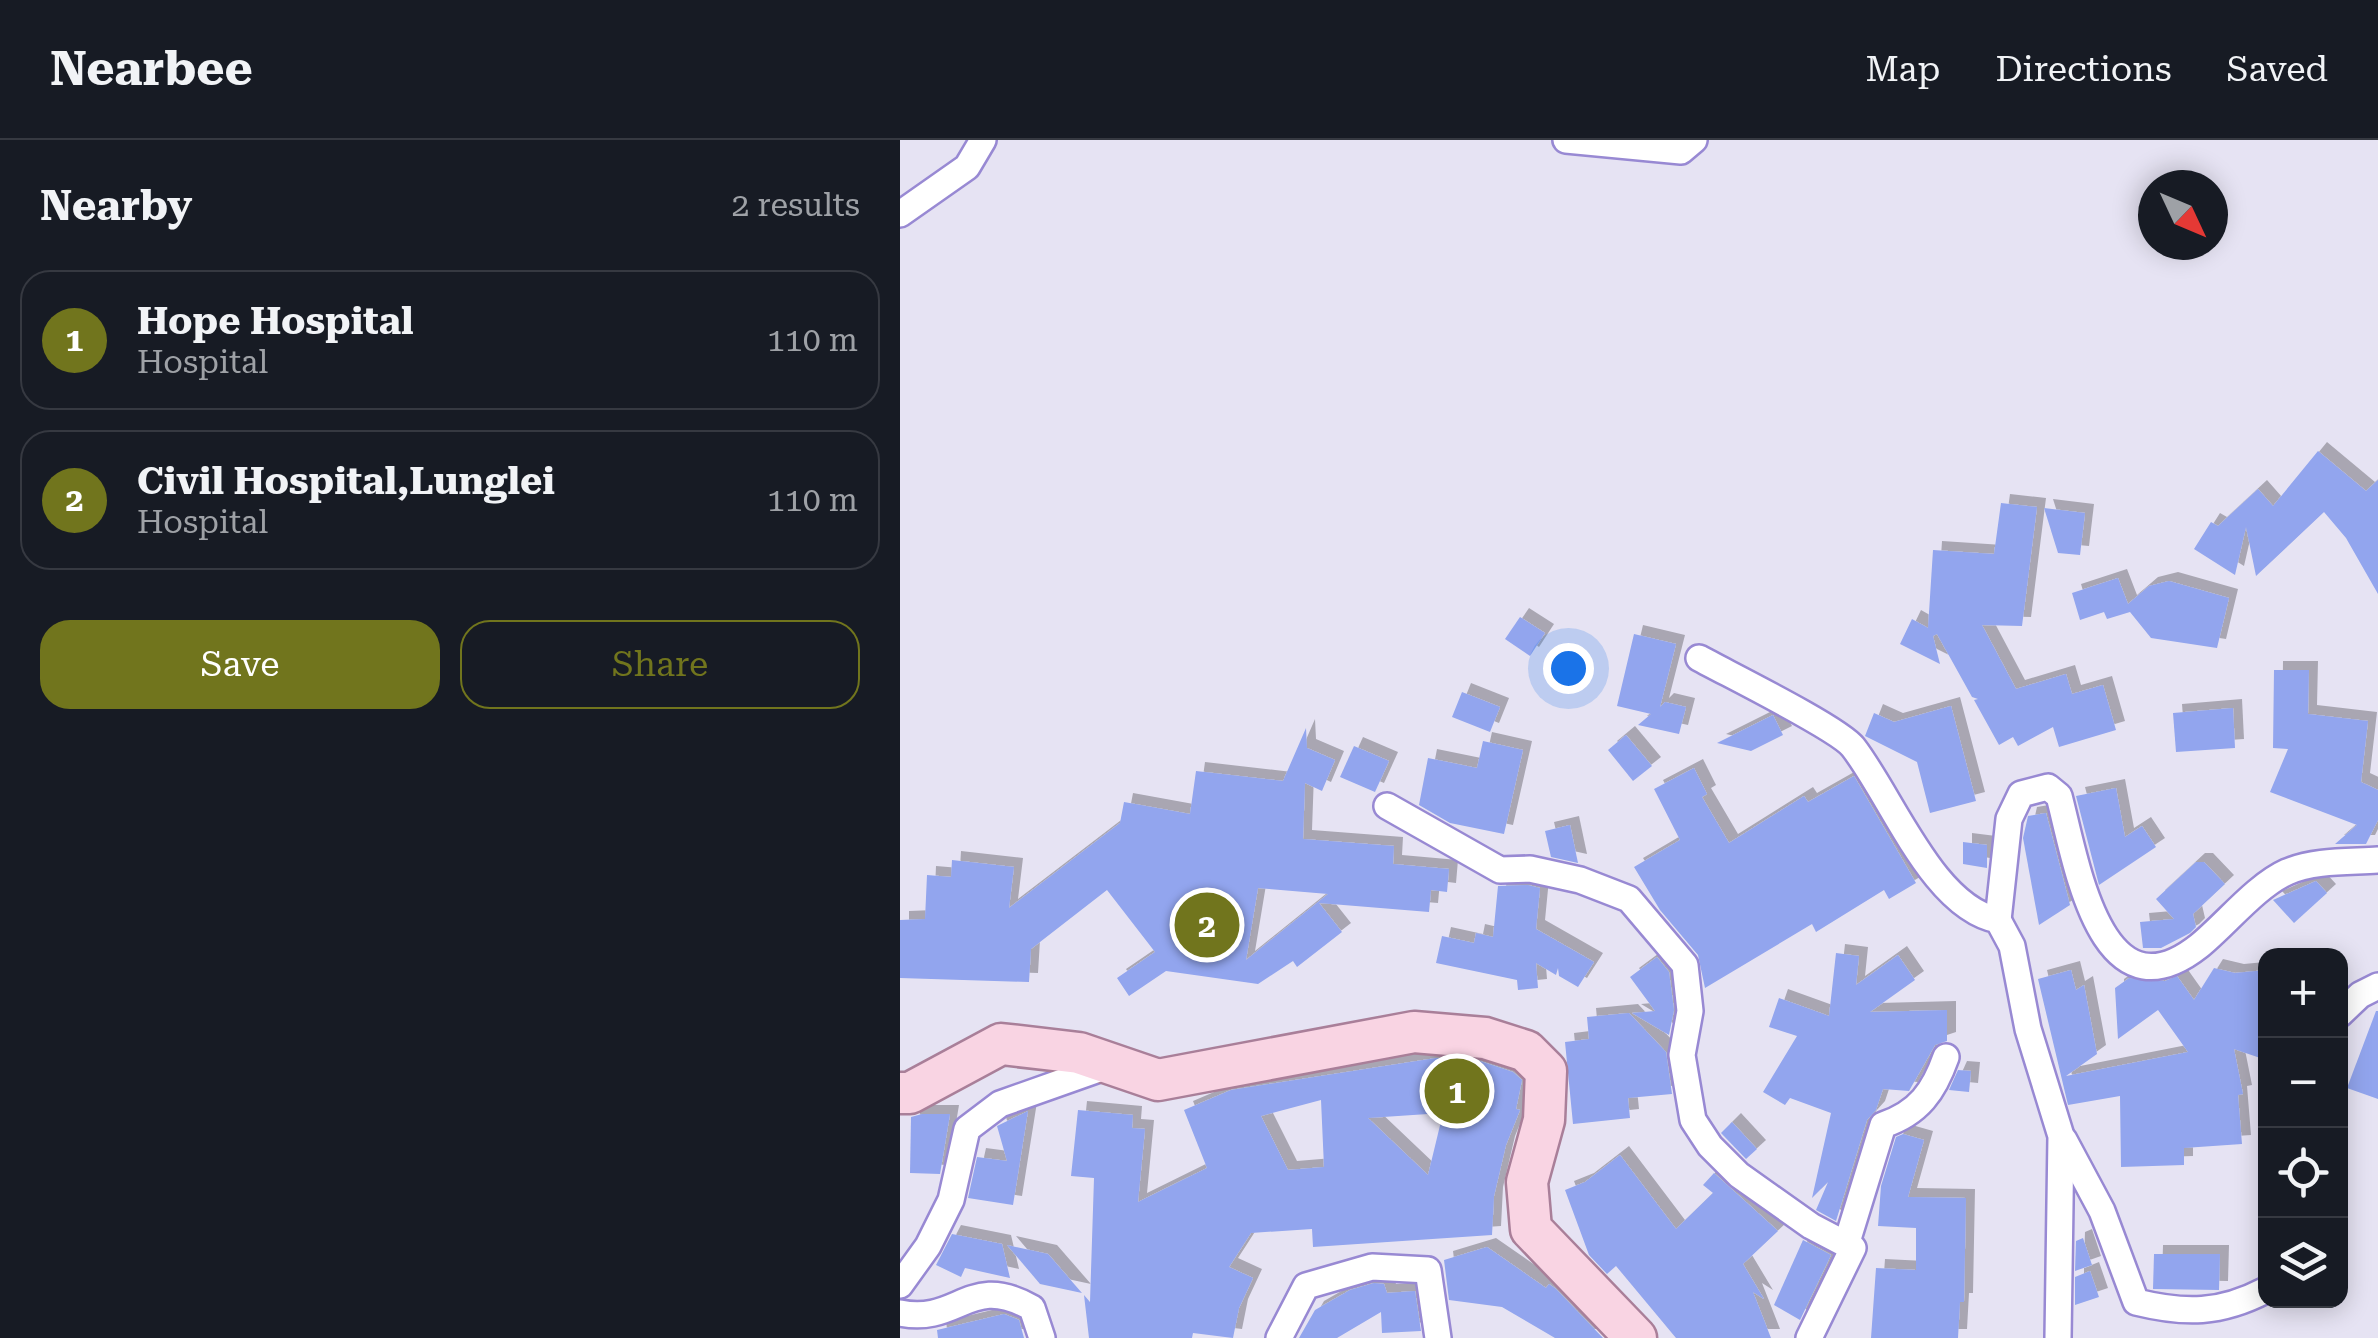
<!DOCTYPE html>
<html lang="en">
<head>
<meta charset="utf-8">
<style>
  body { margin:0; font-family:"Roboto Serif",serif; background:#242831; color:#f1f3f6 }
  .controls { position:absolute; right:30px; bottom:30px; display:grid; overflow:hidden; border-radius:20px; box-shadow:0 5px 25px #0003 }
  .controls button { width:90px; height:90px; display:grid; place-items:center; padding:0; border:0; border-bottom:2px solid #363941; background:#171b24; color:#f1f3f6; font:50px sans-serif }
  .compass { position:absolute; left:1238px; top:30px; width:90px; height:90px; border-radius:50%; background:#171b24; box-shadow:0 5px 25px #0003; rotate:134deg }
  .you { position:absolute; left:668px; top:528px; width:35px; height:35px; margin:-25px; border:8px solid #fff; border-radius:50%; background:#1a73e8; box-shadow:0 0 0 15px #1a73e833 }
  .badge { display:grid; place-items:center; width:65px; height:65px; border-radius:50%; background:#71751d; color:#fff; font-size:32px; font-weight:700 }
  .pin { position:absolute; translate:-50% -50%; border:5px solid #fff; box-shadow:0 2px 10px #0006 }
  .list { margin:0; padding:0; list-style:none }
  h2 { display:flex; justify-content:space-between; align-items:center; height:130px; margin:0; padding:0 40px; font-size:42px }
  h2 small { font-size:32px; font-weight:400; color:#9ea1a6 }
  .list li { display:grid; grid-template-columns:65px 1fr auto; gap:30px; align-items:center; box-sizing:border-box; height:140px; margin:0 20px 20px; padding:0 20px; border:2px solid #363941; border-radius:30px }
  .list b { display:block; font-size:38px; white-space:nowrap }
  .list p { margin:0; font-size:32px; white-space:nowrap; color:#9ea1a6 }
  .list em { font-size:32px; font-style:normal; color:#9ea1a6 }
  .actions { display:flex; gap:20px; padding:30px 40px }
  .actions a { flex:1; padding:22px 0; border:2px solid #71751d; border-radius:30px; text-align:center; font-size:35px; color:#71751d }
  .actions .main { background:#71751d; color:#fff }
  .icon { flex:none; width:55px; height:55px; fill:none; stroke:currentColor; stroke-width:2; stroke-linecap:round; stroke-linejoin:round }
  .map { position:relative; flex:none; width:1478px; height:1198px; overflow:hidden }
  header { display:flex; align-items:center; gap:60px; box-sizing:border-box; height:140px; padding:0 50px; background:#171b24; border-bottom:2px solid #363941 }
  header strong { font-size:48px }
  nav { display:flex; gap:55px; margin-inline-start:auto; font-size:35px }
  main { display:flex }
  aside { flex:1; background:#171b24 }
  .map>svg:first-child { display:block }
  .building { fill:#92a5ee; fill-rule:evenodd; filter:url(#shadow) }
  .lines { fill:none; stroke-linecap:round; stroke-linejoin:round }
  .minor-casing { stroke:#9889d3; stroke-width:30 }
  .primary-casing { stroke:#a97f99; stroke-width:45 }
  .minor { stroke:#fff; stroke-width:25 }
  .primary { stroke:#f9d4e3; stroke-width:40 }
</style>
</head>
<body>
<header>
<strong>Nearbee</strong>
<nav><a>Map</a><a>Directions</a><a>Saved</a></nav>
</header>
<main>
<aside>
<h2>Nearby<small>2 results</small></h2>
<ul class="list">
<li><span class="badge">1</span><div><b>Hope Hospital</b><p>Hospital</p></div><em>110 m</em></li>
<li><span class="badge">2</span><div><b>Civil Hospital,Lunglei</b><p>Hospital</p></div><em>110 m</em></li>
</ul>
<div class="actions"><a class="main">Save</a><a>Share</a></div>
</aside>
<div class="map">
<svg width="1478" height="1198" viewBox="0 0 1478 1198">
  <defs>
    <filter id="shadow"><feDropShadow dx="9" dy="-9" stdDeviation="0" flood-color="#0004"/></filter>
  </defs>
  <rect width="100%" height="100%" fill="#e6e3f3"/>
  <!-- building -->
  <g class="building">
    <polygon points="1418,311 1466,351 1478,340 1478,454 1446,398 1424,372 1356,436 1346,387 1335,435 1294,409 1311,382 1318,386 1358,349 1373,366"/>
    <polygon points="1101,363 1137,367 1122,486 1082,485 1116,549 1166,534 1172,554 1203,545 1216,590 1159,607 1153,587 1118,606 1113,597 1099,605 1074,560 1078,559 1072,557 1037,494 1033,496 1040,524 1000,504 1012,479 1028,488 1033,410 1094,414"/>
    <polygon points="1144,368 1185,373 1180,415 1158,413"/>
    <polygon points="1218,438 1228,464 1249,446 1269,441 1329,458 1317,508 1251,498 1230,472 1207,479 1204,472 1180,480 1172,453"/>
    <polygon points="620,477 645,493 630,516 605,499"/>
    <polygon points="734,494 776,504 760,567 765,562 786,567 779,594 738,585 751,574 717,566"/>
    <polygon points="1374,530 1409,530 1408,574 1468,581 1461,642 1478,650 1478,680 1466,704 1435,704 1457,685 1370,652 1388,609 1373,608"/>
    <polygon points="562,552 600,567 590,592 552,577"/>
    <polygon points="1051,566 1076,661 1030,673 1017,622 965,596 974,573 994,582"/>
    <polygon points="1333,568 1335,608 1276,612 1273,573"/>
    <polygon points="873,575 883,595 851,611 817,603"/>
    <path d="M406 588 407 608 435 620 422 651 405 643 403 699 494 706 493 724 549 729 547 752 531 750 529 772 419 763 442 792 397 827 393 821 358 844 266 831 229 856 217 838 255 812 207 750 131 809 129 842 0 838V780L25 779 27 735 51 737 52 720 114 727 109 768 220 683 224 662 290 674 296 631 383 641ZM358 748 428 754 346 820Z"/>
    <polygon points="726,595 752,626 733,641 708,610"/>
    <polygon points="583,601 623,610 604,694 550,683 519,665 528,618 577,628"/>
    <polygon points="454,606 489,621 475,652 440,637"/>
    <polygon points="794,628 807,654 802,657 829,703 904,656 908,662 954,636 1016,743 989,759 984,750 916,792 912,784 805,848 798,815 760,770 734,727 780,700 754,649"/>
    <polygon points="1216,648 1225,697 1242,686 1256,707 1199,745 1176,656"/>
    <polygon points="1146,673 1170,765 1139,785 1123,698 1128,676"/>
    <polygon points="670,685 678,723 651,717 645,691"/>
    <polygon points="1063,702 1087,705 1087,728 1063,724"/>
    <polygon points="1296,722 1304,722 1325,744 1293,774 1296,787 1290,793 1261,808 1243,808 1240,782 1274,779 1256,759"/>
    <polygon points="1416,741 1427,753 1394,783 1373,760"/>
    <polygon points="628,745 640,748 636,789 694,822 678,847 659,836 658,828 656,835 636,823 638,848 618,850 617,840 536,823 542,796 574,803 576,793 593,797 598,746"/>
    <polygon points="936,813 959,816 956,845 998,815 1015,840 970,872 1047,870 1047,901 1035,905 1009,951 983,949 976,970 967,980 936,1081 916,1070 928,1042 912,1058 931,973 890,958 885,965 863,952 897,896 869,887 879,858 929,876"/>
    <polygon points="757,817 769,832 774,870 769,895 732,873 755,871 730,837"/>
    <polygon points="1314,828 1335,833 1366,830 1366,920 1334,909 1343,954 1338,955 1342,1004 1284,1008 1284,1025 1221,1027 1220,956 1168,965 1138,839 1171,830 1176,850 1184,845 1197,914 1166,936 1288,912 1258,870 1218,899 1215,848 1229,838 1265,841 1277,836 1294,860"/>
    <polygon points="1476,871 1478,871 1478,959 1447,948"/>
    <polygon points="729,873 766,912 772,954 728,958 730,978 673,984 665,902 689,899 687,877"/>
    <path d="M536 918 580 921 613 932 622 940 616 969 620 970 606 1005 594 1056 592 1095 413 1107 412 1089 351 1093 329 1127 353 1138 339 1168 333 1198 293 1193 292 1198H189L184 1155 190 1162 194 1038 171 1036 178 970 233 975 232 988 245 989 238 1062 307 1028 284 970 331 950ZM421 960 424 1027 388 1030 361 976ZM543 973 528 1035 468 978Z"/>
    <polygon points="1058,930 1071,931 1069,952 1049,950"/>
    <polygon points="128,971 113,1065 68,1058 77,1017 107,1021 97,986"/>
    <polygon points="22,974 50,974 40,1034 10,1033 11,977"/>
    <polygon points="832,982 857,1009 846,1019 821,993"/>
    <polygon points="1003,994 1024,1000 1008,1057 1066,1058 1064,1162 1060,1162 1058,1198 971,1198 976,1128 1016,1130 1016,1088 978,1086 981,1046 996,997"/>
    <polygon points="720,1015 776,1089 813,1053 803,1045 814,1033 878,1091 843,1124 864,1159 853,1152 871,1198 776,1198 716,1126 707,1134 689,1115 665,1050 685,1042"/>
    <polygon points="52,1094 102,1104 110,1138 65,1128 61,1137 36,1125"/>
    <polygon points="1183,1098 1192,1125 1175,1131 1176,1101"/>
    <polygon points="903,1100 931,1115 900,1180 874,1165"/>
    <polygon points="107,1105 148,1114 182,1153 140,1144"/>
    <polygon points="587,1107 646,1148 649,1144 656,1149 703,1198 655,1198 602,1167 549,1160 544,1120"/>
    <polygon points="1254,1114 1320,1114 1319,1150 1253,1149"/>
    <polygon points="1190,1131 1199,1157 1175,1165 1175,1137"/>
    <polygon points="474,1143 484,1144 487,1153 515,1151 521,1191 482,1193 481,1172 437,1198 399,1198 415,1170 450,1150"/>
    <polygon points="104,1174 119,1180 124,1198 38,1198 37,1190"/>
  </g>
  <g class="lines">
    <defs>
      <g id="minor">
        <polyline points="666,0 781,11 794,0"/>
        <polyline points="0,74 67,27 83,0"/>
        <path d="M799 518C828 534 938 588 953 607 992 657 1033 768 1098 780L1112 806 1128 889 1161 996 1158 1198"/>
        <polyline points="487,666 600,730 630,729 680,740 729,759 785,825 790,871 782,915 793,980 810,1006 839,1035 911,1086 953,1108 909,1198"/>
        <path d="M1098 780 1109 679 1121 654 1148 647 1159 656C1176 720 1200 884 1299 806 1326 784 1356 746 1387 732 1414 720 1450 722 1478 720"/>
        <polyline points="1440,874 1460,855 1478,846"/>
        <path d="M1164 1000 1202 1071 1236 1162C1285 1174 1320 1174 1366 1150"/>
        <path d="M947 1102 983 985C1019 973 1034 951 1046 917"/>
        <polyline points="0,1145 28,1106 51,1060 67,989 100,964 213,924"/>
        <path d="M0 1173C59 1185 69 1132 132 1168L142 1198"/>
        <polyline points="379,1198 406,1146 472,1127 528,1130 538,1198"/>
      </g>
      <polyline id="primary" points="0,953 10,953 101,904 179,913 258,940 514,892 585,898 626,911 646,931 644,980 627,1042 631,1089 736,1198"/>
    </defs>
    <!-- minor casing -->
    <use href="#minor" class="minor-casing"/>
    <!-- primary casing -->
    <use href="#primary" class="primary-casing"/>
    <!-- minor -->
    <use href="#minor" class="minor"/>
    <!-- primary -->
    <use href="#primary" class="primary"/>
  </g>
</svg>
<div class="controls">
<button>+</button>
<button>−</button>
<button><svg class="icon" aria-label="locate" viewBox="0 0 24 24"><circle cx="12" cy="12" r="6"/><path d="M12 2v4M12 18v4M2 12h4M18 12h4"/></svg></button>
<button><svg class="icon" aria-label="layers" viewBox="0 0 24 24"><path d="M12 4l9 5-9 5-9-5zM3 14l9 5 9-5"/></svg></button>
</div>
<svg class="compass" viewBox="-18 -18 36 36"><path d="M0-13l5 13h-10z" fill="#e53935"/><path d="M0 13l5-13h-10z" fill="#9ea1a6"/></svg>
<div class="you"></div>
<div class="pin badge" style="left:557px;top:951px">1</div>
<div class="pin badge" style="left:307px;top:785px">2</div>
</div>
</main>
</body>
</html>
